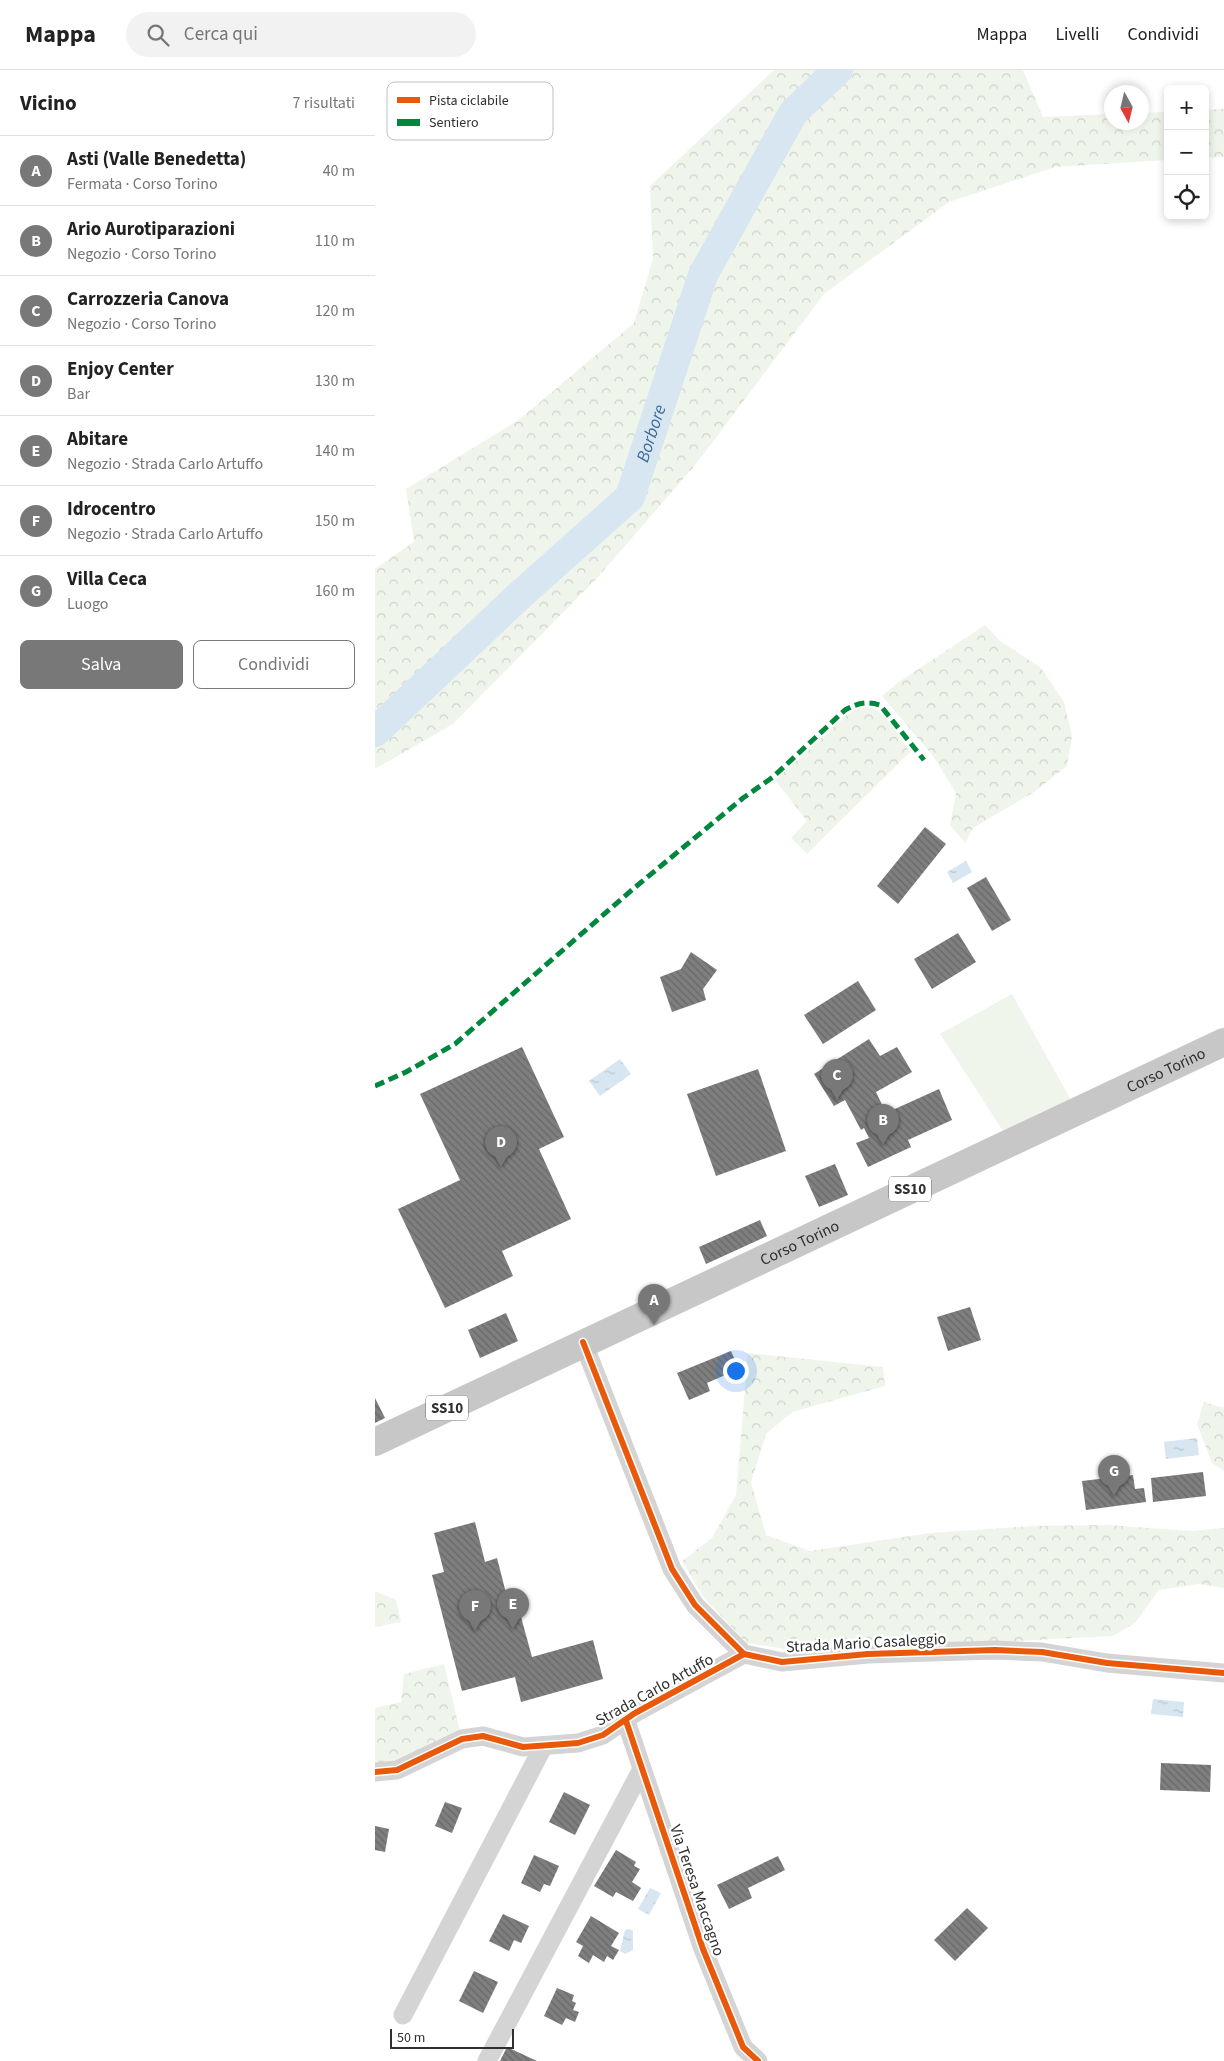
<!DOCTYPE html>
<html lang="it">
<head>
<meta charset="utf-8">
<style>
  body { margin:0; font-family:"Source Sans 3",sans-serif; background:#f2f2f2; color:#222 }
  .controls { position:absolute; right:15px; top:15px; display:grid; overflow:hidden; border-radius:8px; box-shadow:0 2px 8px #0003 }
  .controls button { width:45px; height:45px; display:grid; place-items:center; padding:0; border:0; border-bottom:1px solid #e0e0e0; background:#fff; color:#222; font:25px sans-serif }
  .compass { position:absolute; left:729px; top:15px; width:45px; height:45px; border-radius:50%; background:#fff; box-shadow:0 2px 8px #0003; rotate:172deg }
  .scale { position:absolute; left:15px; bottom:12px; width:124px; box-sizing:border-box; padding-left:5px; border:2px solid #2f2f2f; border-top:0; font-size:14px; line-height:18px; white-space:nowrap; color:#2f2f2f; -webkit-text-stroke:4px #fff; paint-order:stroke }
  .you { position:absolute; left:360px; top:1300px; width:18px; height:18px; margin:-12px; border:4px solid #fff; border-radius:50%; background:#1a73e8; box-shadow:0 0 0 8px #1a73e833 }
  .badge { display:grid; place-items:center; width:32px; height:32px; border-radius:50%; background:#787878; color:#fff; font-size:16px; font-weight:700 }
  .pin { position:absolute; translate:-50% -41px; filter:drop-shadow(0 1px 2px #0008) }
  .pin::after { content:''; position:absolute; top:26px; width:18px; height:15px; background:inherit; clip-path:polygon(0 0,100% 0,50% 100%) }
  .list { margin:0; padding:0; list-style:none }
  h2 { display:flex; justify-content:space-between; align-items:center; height:65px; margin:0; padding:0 20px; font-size:21px }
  h2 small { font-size:16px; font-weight:400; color:#767676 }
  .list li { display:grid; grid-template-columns:32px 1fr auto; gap:15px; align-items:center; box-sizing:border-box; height:70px; padding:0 20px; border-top:1px solid #e0e0e0 }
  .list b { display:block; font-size:19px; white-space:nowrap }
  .list p { margin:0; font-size:16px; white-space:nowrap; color:#767676 }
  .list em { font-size:16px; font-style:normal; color:#767676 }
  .actions { display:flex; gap:10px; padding:15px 20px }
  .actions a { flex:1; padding:11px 0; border:1px solid #787878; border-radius:8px; text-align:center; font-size:18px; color:#787878 }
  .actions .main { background:#787878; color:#fff }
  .icon { flex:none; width:28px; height:28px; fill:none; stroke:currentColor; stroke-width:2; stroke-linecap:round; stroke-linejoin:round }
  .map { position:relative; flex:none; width:849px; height:1991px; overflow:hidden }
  header { display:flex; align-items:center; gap:30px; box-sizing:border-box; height:70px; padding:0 25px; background:#fff; border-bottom:1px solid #e0e0e0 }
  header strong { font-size:24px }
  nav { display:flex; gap:28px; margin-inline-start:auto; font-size:18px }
  .search { width:350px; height:45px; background:#f2f2f2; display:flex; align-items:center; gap:12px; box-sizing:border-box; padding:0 18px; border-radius:28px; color:#767676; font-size:19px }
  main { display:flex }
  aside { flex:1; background:#fff }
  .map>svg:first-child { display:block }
  .grass { fill:#f0f5ec }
  .forest { fill:url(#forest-crowns) }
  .water { fill:url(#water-ripples) }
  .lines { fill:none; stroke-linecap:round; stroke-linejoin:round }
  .river { stroke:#d8e6f2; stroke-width:30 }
  .building { fill:url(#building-back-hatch) }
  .street { stroke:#d4d4d4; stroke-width:19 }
  .primary { stroke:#c7c7c7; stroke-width:28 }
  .quiet { stroke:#00873e; stroke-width:5; stroke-dasharray:10 5; stroke-linecap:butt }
  .cycleway-casing { stroke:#fff; stroke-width:9 }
  .cycleway { stroke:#e8590c; stroke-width:6 }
  .labels { text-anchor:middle; stroke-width:5; stroke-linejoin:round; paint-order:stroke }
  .shield { fill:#fff; stroke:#6d6d6d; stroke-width:1 }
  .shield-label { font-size:15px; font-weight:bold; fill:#2f2f2f }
  .street-label { font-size:16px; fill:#2f2f2f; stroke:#fff }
  .water-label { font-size:18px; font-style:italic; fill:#3a6a95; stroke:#fff }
  .key { fill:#fff; stroke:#c1c1c1; stroke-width:1 }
  .key-label { font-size:14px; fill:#2f2f2f }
</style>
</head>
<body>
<header>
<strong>Mappa</strong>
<div class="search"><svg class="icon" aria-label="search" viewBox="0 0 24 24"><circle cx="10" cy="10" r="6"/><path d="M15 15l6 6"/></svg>Cerca qui</div>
<nav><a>Mappa</a><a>Livelli</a><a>Condividi</a></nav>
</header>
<main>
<aside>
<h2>Vicino<small>7 risultati</small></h2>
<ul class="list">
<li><span class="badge">A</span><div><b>Asti (Valle Benedetta)</b><p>Fermata · Corso Torino</p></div><em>40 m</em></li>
<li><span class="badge">B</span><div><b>Ario Aurotiparazioni</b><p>Negozio · Corso Torino</p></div><em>110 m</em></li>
<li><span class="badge">C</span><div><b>Carrozzeria Canova</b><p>Negozio · Corso Torino</p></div><em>120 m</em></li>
<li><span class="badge">D</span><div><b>Enjoy Center</b><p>Bar</p></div><em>130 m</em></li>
<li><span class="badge">E</span><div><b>Abitare</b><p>Negozio · Strada Carlo Artuffo</p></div><em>140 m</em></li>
<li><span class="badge">F</span><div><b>Idrocentro</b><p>Negozio · Strada Carlo Artuffo</p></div><em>150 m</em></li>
<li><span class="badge">G</span><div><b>Villa Ceca</b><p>Luogo</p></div><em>160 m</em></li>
</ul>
<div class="actions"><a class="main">Salva</a><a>Condividi</a></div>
</aside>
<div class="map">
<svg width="849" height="1991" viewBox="0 0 849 1991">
  <defs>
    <pattern id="forest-crowns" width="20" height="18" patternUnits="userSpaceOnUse" patternTransform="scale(1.25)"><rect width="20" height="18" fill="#f0f5ec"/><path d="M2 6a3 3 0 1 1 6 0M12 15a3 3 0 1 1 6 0" fill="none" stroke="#ced2cb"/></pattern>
    <pattern id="water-ripples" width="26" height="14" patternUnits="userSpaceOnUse" patternTransform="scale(1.25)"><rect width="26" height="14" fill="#d8e6f2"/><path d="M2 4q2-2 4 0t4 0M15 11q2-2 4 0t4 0" fill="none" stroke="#bac6d0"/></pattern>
    <pattern id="building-back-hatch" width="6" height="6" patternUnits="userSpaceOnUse" patternTransform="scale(1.25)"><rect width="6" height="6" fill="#7f7f7f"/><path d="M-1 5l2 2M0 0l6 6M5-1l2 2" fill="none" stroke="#686868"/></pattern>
  </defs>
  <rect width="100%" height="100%" fill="#fff"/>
  <!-- grass -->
  <polygon class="grass" points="637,924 696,1030 628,1061 565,964"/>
  <!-- forest -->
  <g class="forest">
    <polygon points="399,0 648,0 668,47 736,44 736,52 766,52 767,43 793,42 793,90 680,97 574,132 449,224 321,394 223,507 78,654 0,699 0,499 39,472 31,419 145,349 259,253 278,189 275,116"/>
    <polygon points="849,39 849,87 830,88 830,40"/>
    <polygon points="610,555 625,571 666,598 689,632 697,666 692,696 659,722 598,758 590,773 575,755 581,723 558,686 507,626 521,614"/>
    <path d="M494 637C513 643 524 666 535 682L432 784 416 768 432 751 400 710 473 644 484 638Z"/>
    <polygon points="373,1283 508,1297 510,1316 417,1342 391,1364 376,1412 391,1465 435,1481 555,1463 659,1456 732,1455 816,1461 849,1458 849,1518 824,1514 784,1520 760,1553 738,1566 430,1582 372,1573 329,1528 307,1491 337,1468 361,1425"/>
    <polygon points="829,1332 849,1338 849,1401 837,1393 822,1354"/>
    <polygon points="0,1521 21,1530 26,1552 0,1557"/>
    <polygon points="69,1594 87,1669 0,1702 0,1638 26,1632 29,1604"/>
  </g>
  <!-- water -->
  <g class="water">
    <polygon points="591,791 597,802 578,813 572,802"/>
    <polygon points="245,989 256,1004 225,1026 214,1011"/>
    <polygon points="822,1368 824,1385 791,1389 789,1372"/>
    <polygon points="778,1629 809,1632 808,1647 776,1644"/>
    <polygon points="275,1818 286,1823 274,1845 263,1839"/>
    <polygon points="254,1859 258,1861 258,1880 250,1884 245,1881 250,1860"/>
  </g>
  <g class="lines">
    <!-- river -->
    <path class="river" id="s1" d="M0 662 144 526 255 427 328 205 418 43 463 0"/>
  </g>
  <!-- building -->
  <g class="building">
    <polygon points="550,757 571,774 523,834 502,816"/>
    <polygon points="611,807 636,850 617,861 592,818"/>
    <polygon points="583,863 601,892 557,919 539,889"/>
    <polygon points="316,882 342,900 328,919 331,930 297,942 285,907 306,899"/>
    <polygon points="483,911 501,940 448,974 429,945"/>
    <polygon points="494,969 505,986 522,977 537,1002 501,1022 511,1043 564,1019 577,1050 533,1070 536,1077 493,1097 481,1073 494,1068 489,1058 486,1060 470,1030 459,1036 439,1004"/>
    <polygon points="147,977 189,1067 164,1079 196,1149 127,1181 138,1206 70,1238 23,1139 85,1110 45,1024"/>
    <polygon points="383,999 411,1081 341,1106 312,1024"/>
    <polygon points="460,1094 473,1125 444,1137 430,1106"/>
    <polygon points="385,1150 392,1166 331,1194 324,1177"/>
    <polygon points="595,1237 606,1270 573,1281 562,1247"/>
    <polygon points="131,1243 143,1271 105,1288 93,1260"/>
    <polygon points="356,1281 364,1299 332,1313 335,1321 314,1330 302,1303"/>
    <polygon points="0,1328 10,1348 0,1353"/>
    <polygon points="828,1402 831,1426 778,1432 776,1408"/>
    <polygon points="758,1405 760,1419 769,1418 771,1432 711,1440 707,1411"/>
    <polygon points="100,1452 110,1492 122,1488 132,1527 140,1525 157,1587 218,1570 228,1609 146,1632 140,1607 87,1621 57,1505 69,1502 59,1463"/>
    <polygon points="786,1693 836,1695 835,1722 785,1720"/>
    <polygon points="189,1722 215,1735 200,1765 174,1752"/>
    <polygon points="70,1732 87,1738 77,1763 60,1756"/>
    <polygon points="0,1756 14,1759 10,1782 0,1780"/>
    <polygon points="241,1780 261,1792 259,1796 265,1799 257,1812 266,1818 258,1831 241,1822 238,1827 219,1816"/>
    <polygon points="159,1785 184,1796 175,1816 169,1814 165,1822 146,1813"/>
    <polygon points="403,1786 410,1800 373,1818 377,1828 354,1839 342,1815"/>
    <polygon points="592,1838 613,1858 580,1891 559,1870"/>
    <polygon points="128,1844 154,1856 146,1873 139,1870 134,1881 114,1871"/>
    <polygon points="216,1846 244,1863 236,1876 244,1880 238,1890 232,1886 229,1892 218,1885 214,1893 203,1886 208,1876 201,1872"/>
    <polygon points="99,1901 123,1912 108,1943 84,1931"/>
    <polygon points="182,1918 199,1925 197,1931 201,1933 198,1940 204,1942 200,1952 191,1948 187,1955 169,1946"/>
    <polygon points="132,1977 162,1991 125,1991"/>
  </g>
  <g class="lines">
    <!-- street -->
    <g class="street">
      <polyline points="208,1272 297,1499 320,1535 369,1584 407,1592 493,1584 620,1580 667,1582 732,1593 849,1603"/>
      <polyline points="251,1651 328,1879 368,1977 383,1991"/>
      <polyline points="0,1702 22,1700 87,1669 108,1666 148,1677 203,1673 228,1665 260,1643 369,1584"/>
      <polyline points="28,1945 168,1677"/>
      <polyline points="112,1991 267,1699"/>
    </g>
    <!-- primary -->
    <path class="primary" id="s2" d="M0 1372 849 972"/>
    <!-- quiet -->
    <path class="quiet" d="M0 1016 31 1002 80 974 258 819 368 728 398 707 470 640C483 633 491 631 505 635L549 690"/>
    <defs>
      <g id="cycleway">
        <polyline points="208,1272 297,1499 320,1535 369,1584 407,1592 493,1584 620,1580 667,1582 732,1593 849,1603"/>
        <polyline points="251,1651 328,1879 368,1977 383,1991"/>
        <polyline points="0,1702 22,1700 87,1669 108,1666 148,1677 203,1673 228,1665 260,1643 369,1584"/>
      </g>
    </defs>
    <!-- cycleway casing -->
    <use href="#cycleway" class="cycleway-casing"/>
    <!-- cycleway -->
    <use href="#cycleway" class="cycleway"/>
  </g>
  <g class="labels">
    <!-- shield labels -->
    <g class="shield">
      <rect x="514" y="1106.5" width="42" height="25" rx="4"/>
      <rect x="51" y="1325.5" width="42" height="25" rx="4"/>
    </g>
    <g class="shield-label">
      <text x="535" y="1124">SS10</text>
      <text x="72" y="1343">SS10</text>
    </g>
    <!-- street labels -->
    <g class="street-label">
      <text dy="6" stroke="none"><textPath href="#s2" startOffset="874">Corso Torino</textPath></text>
      <text dy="6" stroke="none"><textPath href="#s2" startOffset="469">Corso Torino</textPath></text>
      <text transform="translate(491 1572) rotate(-3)" y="6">Strada Mario Casaleggio</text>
      <text transform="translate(279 1619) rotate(-29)" y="6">Strada Carlo Artuffo</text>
      <text transform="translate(323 1820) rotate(71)" y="6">Via Teresa Maccagno</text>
    </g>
    <!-- water labels -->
    <g class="water-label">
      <text dy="6" stroke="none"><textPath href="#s1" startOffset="414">Borbore</textPath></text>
    </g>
  </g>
  <!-- legend -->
  <rect x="12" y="12" width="166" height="58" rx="8" class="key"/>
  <rect x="22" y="27" width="23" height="6" fill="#e8590c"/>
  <rect x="22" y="49" width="23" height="7" fill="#00873e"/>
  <g class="key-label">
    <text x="54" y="35">Pista ciclabile</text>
    <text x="54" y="57">Sentiero</text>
  </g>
</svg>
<div class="controls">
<button>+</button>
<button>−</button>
<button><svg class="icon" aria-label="locate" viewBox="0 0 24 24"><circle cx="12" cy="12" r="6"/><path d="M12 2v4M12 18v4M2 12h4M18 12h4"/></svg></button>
</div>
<svg class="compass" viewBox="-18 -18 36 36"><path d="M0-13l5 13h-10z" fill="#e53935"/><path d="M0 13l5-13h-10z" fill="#767676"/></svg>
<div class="scale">50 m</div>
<div class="you"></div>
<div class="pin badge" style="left:279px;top:1255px">A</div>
<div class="pin badge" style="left:508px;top:1075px">B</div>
<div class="pin badge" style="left:462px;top:1030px">C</div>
<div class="pin badge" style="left:126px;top:1097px">D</div>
<div class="pin badge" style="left:138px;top:1559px">E</div>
<div class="pin badge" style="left:100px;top:1561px">F</div>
<div class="pin badge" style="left:739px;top:1426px">G</div>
</div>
</main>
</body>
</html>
